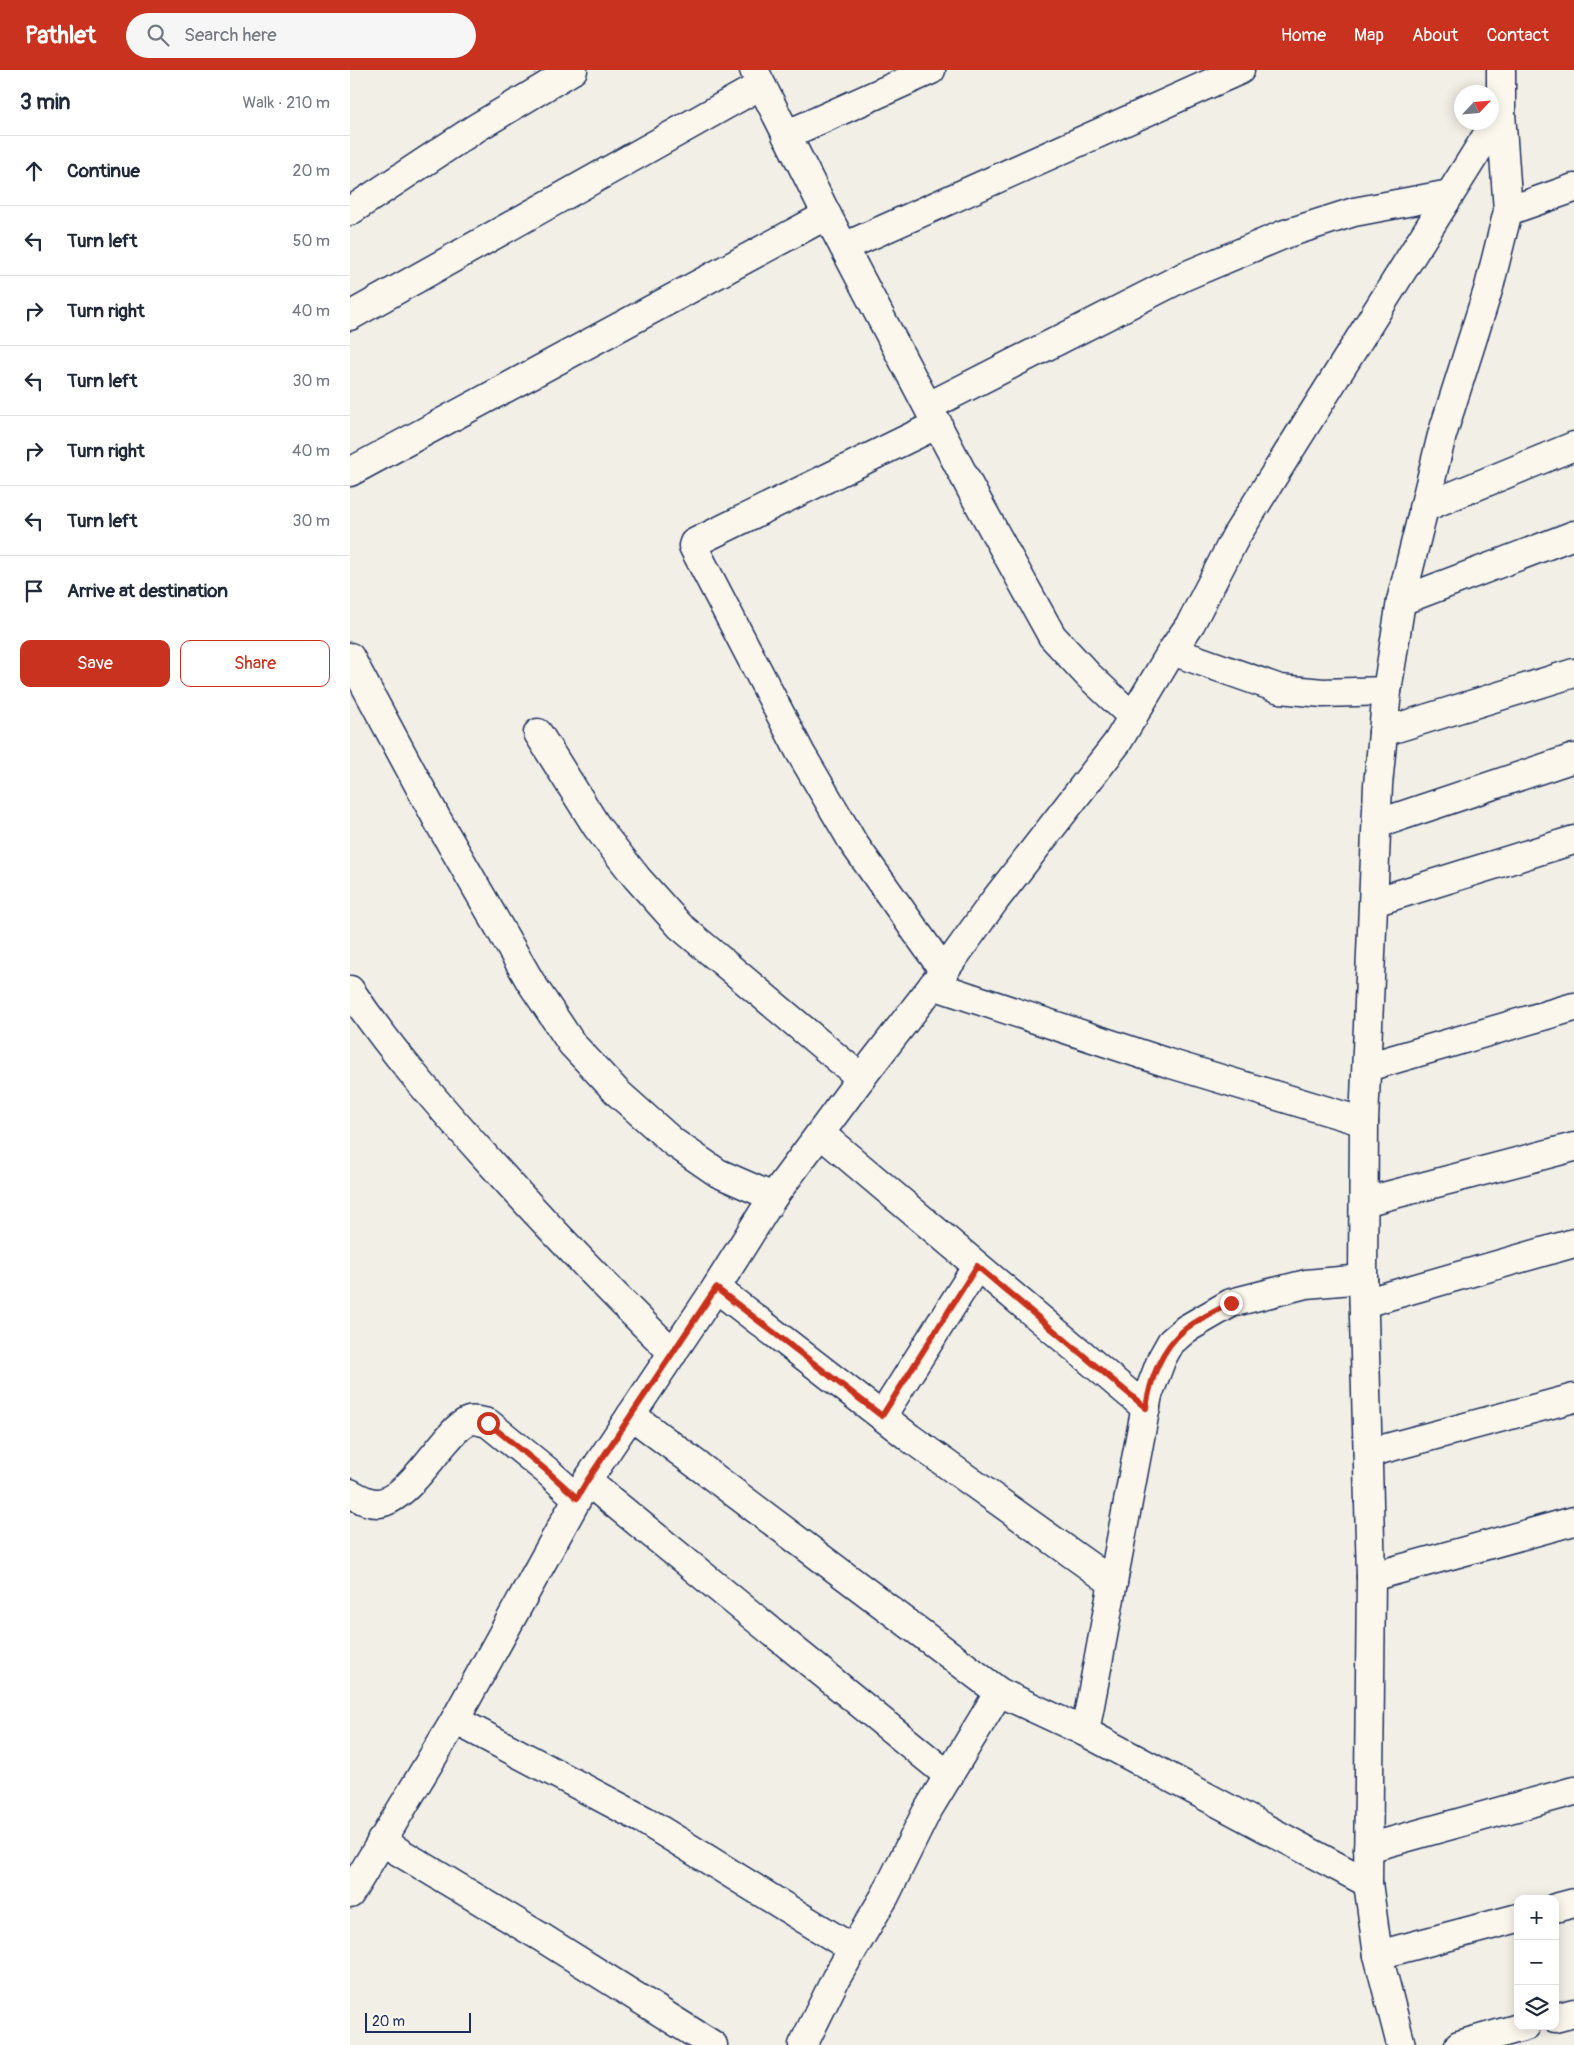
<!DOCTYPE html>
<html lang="en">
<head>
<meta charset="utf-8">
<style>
  body { margin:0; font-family:Pangolin,sans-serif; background:#f6f6f7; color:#1f2937 }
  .controls { position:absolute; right:15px; bottom:15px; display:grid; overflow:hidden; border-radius:10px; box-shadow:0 2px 12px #0003 }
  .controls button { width:45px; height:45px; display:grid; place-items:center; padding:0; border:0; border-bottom:1px solid #e0e1e3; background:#fff; color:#1f2937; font:25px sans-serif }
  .compass { position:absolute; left:1104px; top:15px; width:45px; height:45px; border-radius:50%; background:#fff; box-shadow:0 2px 12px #0003; rotate:64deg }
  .scale { position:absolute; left:15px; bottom:12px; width:106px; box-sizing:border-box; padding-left:5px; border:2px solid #1b2f5e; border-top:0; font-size:14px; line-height:18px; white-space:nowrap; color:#1b2f5e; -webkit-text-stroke:4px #fbf7ec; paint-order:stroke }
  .stop { position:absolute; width:15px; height:15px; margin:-11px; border:4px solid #c8321e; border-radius:50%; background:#fff }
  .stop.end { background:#c8321e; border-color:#fff; box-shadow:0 1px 5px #0008 }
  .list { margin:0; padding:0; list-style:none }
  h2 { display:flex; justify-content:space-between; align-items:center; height:65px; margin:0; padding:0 20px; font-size:21px }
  h2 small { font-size:16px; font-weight:400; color:#747a83 }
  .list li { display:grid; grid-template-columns:32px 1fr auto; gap:15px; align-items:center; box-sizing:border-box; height:70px; padding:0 20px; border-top:1px solid #e0e1e3 }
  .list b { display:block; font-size:19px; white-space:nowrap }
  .list em { font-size:16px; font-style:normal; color:#747a83 }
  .actions { display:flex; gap:10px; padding:15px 20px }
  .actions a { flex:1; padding:11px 0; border:1px solid #c8321e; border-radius:10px; text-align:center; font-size:18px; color:#c8321e }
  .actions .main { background:#c8321e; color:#fff }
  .icon { flex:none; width:28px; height:28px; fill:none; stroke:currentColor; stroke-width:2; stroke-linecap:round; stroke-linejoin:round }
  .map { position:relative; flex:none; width:1224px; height:1975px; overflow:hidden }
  header { display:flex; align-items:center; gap:30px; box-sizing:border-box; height:70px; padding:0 25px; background:#c8321e; color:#fff }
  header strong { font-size:24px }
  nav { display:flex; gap:28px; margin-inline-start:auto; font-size:18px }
  .search { width:350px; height:45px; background:#f6f6f7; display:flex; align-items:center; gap:12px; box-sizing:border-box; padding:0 18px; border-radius:28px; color:#747a83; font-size:19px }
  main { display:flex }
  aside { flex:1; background:#fff }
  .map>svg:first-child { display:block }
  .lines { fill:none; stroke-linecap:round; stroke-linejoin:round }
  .street-casing { stroke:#1b2f5e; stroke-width:31 }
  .street { stroke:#fbf7ec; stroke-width:28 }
  .route { stroke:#c8321e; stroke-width:6 }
</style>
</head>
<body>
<header>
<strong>Pathlet</strong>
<div class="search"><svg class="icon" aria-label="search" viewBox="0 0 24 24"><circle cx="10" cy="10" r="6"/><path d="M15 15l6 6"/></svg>Search here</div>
<nav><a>Home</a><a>Map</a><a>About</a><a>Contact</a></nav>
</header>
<main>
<aside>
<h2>3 min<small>Walk · 210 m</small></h2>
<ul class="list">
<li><svg class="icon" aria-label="ahead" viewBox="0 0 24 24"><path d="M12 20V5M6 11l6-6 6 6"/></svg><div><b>Continue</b></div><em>20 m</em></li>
<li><svg class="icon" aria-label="left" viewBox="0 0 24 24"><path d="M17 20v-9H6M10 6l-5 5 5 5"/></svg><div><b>Turn left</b></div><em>50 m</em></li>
<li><svg class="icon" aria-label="right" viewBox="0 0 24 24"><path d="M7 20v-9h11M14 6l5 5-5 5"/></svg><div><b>Turn right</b></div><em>40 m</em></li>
<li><svg class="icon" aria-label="left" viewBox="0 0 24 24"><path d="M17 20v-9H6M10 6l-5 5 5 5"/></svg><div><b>Turn left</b></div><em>30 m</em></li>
<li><svg class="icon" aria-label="right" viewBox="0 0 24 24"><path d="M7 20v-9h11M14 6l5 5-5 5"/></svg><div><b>Turn right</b></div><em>40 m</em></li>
<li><svg class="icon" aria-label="left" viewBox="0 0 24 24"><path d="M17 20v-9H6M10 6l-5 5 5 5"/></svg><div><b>Turn left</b></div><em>30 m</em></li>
<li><svg class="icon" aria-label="arrive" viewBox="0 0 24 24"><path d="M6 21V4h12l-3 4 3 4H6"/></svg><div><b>Arrive at destination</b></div></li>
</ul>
<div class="actions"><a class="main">Save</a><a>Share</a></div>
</aside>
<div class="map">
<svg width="1224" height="1975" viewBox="0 0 1224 1975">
  <rect width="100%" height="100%" fill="#f2efe6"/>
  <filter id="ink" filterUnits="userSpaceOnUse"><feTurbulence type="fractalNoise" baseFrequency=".02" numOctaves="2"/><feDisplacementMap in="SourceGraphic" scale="10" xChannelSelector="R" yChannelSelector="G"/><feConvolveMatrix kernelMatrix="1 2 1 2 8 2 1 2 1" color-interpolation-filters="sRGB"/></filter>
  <g filter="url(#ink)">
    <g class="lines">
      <defs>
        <g id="street">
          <polyline points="404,0 477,145 623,423 702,566 738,605 783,647"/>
          <polyline points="436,65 581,0"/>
          <polyline points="0,141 126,58 223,0"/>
          <polyline points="1158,141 1224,118"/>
          <polyline points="494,177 890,0"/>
          <polyline points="0,246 411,15"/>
          <polyline points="579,336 835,206 935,164 1004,142 1100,124"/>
          <polyline points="588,354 344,473 343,476 450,682 504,774 594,901"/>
          <polyline points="0,402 477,145"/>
          <polyline points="1073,438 1224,376"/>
          <polyline points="1051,531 1224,465"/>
          <polyline points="822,581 930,619 973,623 1037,621"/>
          <polyline points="0,587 88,751 180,911 222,974 268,1023 323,1072 368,1103 423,1127"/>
          <polyline points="1033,662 1224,603"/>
          <polyline points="188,663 247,757 287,808 330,856 511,1008"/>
          <polyline points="1027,754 1224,688"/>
          <polyline points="1024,832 1224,770"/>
          <polyline points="583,915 818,993 1014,1052"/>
          <path d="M0 920C39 978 84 1030 131 1082 192 1151 257 1218 323 1283"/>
          <polyline points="1017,997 1224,937"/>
          <polyline points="471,1064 796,1338"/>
          <polyline points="1014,1132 1224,1077"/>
          <polyline points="366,1218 560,1368 763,1513"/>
          <polyline points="1014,1233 1224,1173"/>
          <polyline points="281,1345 649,1622 735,1662 1018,1813"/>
          <polyline points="532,1346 627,1196"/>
          <polyline points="1018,1383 1224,1328"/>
          <polyline points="237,1411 599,1706"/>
          <path d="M0 1423C9 1428 18 1434 29 1433 53 1430 80 1389 96 1371 102 1364 110 1354 119 1351 125 1349 132 1352 138 1353L196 1400 227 1428"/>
          <polyline points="1021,1507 1224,1451"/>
          <polyline points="105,1650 294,1750 503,1879"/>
          <polyline points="735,1662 798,1325 812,1288 821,1272 836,1259 881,1233 956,1214 1013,1209"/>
          <polyline points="31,1771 191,1867 363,1975"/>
          <polyline points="1018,1778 1224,1721"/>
          <polyline points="0,1824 105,1650 237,1411 366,1218 423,1127 511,1008 594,901 645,830 767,673 822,581 841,553 886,466 1151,43"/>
          <polyline points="1205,1838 1224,1833"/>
          <polyline points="1028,1885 1168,1848"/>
          <polyline points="1205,1948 1224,1943"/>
          <polyline points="453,1975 486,1908 535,1826 576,1743 649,1622"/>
          <polyline points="1051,1975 1028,1885 1018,1813 1021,1507 1013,1209 1014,1052 1028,715 1037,621 1051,531 1092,365 1139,217 1158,141 1151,43 1151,0"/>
          <polyline points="1109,1975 1176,1956"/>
        </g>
      </defs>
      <!-- street casing -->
      <use href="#street" class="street-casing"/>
      <!-- street -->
      <use href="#street" class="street"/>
    </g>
  </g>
  <g class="lines" filter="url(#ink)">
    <!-- route -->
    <path class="route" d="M138 1353 196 1400 227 1428 237 1411 366 1218 532 1346 627 1196 796 1338C800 1310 811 1279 834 1260 848 1249 866 1241 881 1233"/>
  </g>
</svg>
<div class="controls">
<button>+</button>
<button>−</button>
<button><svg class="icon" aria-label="layers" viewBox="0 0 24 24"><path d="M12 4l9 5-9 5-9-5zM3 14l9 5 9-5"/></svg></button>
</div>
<svg class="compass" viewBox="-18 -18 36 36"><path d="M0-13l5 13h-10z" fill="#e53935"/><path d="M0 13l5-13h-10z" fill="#747a83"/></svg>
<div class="scale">20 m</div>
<div class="stop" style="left:138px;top:1353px"></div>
<div class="stop end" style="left:881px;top:1233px"></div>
</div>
</main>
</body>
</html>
